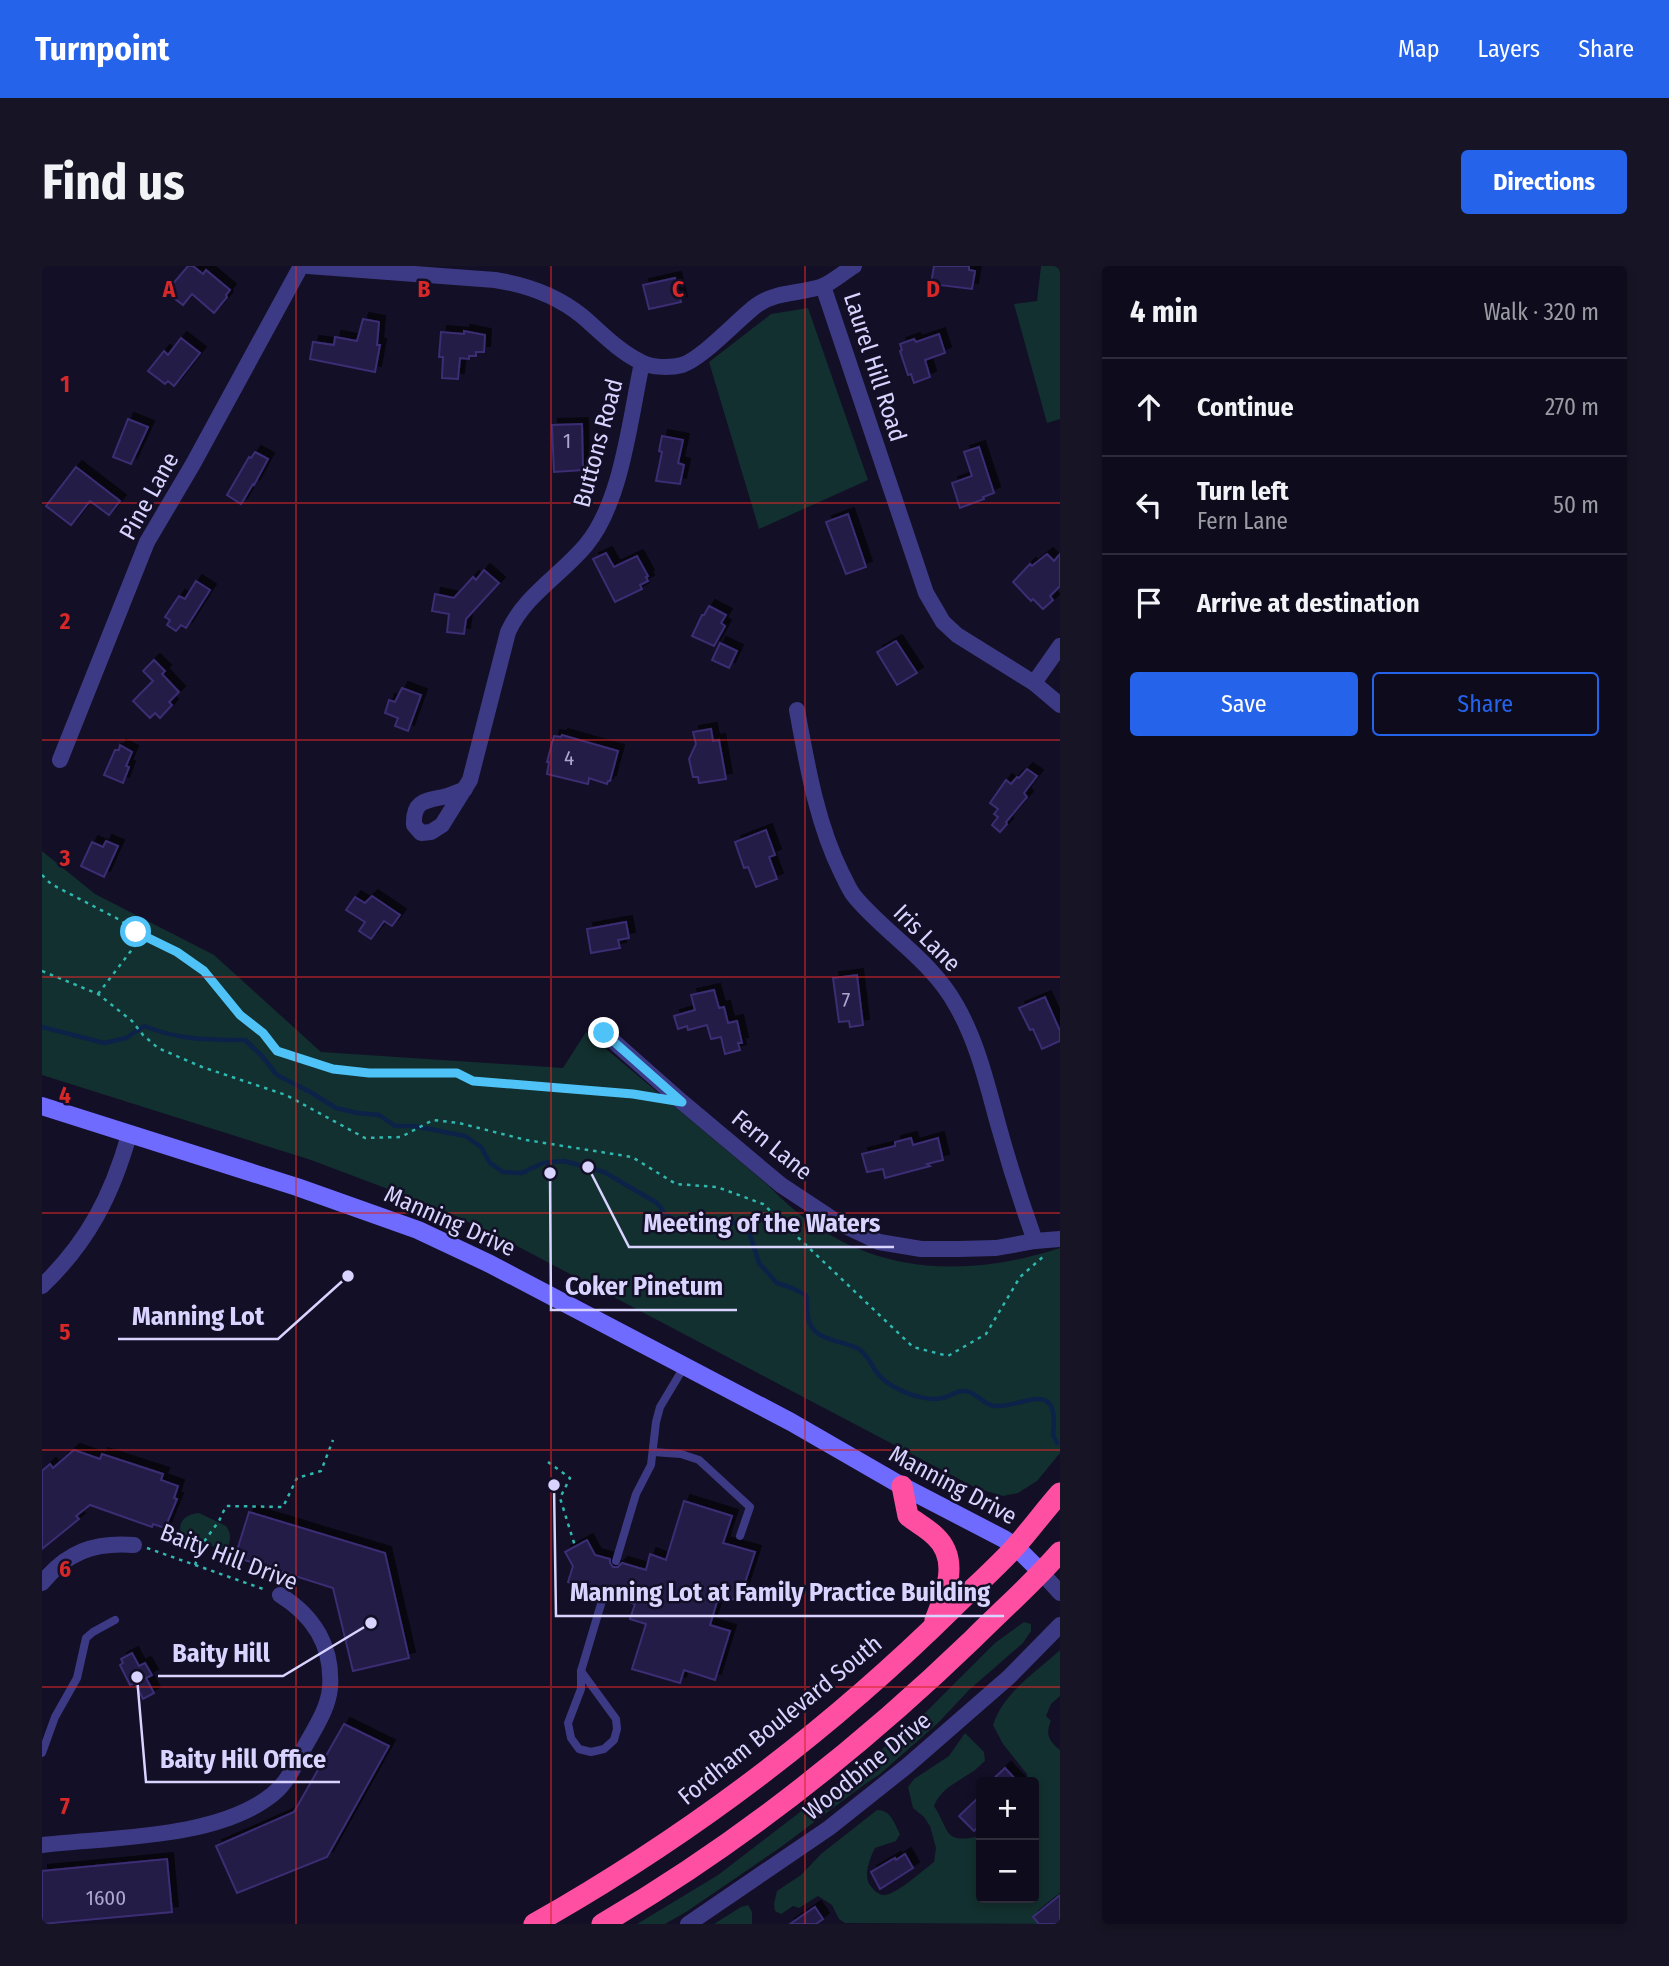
<!DOCTYPE html>
<html lang="en">
<head>
<meta charset="utf-8">
<style>
  body { margin:0; font-family:"Fira Sans Condensed",sans-serif; background:#171425; color:#f1f3f6 }
  .controls { position:absolute; right:21px; bottom:21px; display:grid; overflow:hidden; border-radius:7px; box-shadow:0 4px 10px #0003 }
  .controls button { width:63px; height:63px; display:grid; place-items:center; padding:0; border:0; border-bottom:2px solid #2e2b3b; background:#0e0b1c; color:#f1f3f6; font:35px sans-serif }
  .stop { position:absolute; width:21px; height:21px; margin:-16px; border:5px solid #4fc3f7; border-radius:50%; background:#fff }
  .stop.end { background:#4fc3f7; border-color:#fff; box-shadow:0 2px 7px #0008 }
  .list { margin:0; padding:0; list-style:none }
  h2 { display:flex; justify-content:space-between; align-items:center; height:91px; margin:0; padding:0 28px; font-size:30px }
  h2 small { font-size:23px; font-weight:400; color:#9b9ba3 }
  .list li { display:grid; grid-template-columns:46px 1fr auto; gap:21px; align-items:center; box-sizing:border-box; height:98px; padding:0 28px; border-top:2px solid #2e2b3b }
  .list b { display:block; font-size:26px; white-space:nowrap }
  .list p { margin:0; font-size:23px; white-space:nowrap; color:#9b9ba3 }
  .list em { font-size:23px; font-style:normal; color:#9b9ba3 }
  .actions { display:flex; gap:14px; padding:21px 28px }
  .actions a { flex:1; padding:16px 0; border:2px solid #2563eb; border-radius:7px; text-align:center; font-size:24px; color:#2563eb }
  .actions .main { background:#2563eb; color:#fff }
  .icon { flex:none; width:38px; height:38px; fill:none; stroke:currentColor; stroke-width:2; stroke-linecap:round; stroke-linejoin:round }
  .map { position:relative; flex:none; width:1018px; height:1658px; overflow:hidden; border-radius:7px }
  header { display:flex; align-items:center; gap:42px; box-sizing:border-box; height:98px; padding:0 35px; background:#2563eb; color:#fff }
  header strong { font-size:33px }
  nav { display:flex; gap:38px; margin-inline-start:auto; font-size:24px }
  .intro { display:flex; align-items:center; justify-content:space-between; box-sizing:border-box; height:168px; padding:0 42px }
  h1 { margin:0; font-size:49px }
  .button { padding:18px 32px; border-radius:7px; background:#2563eb; color:#fff; font-size:24px; font-weight:700 }
  main { display:flex; gap:42px; padding:0 42px }
  aside { flex:1; background:#0e0b1c; border-radius:7px; box-shadow:0 4px 10px #0003 }
  .map>svg:first-child { display:block }
  .green { fill:#12302f }
  .lines { fill:none; stroke-linecap:round; stroke-linejoin:round }
  .stream { stroke:#0c2248; stroke-width:4.5 }
  .building { fill:#241b47; stroke:#3b2d73; stroke-width:2; filter:url(#shadow) }
  .path { stroke:#2fb8b0; stroke-width:2.5; stroke-dasharray:3.5 5; stroke-linecap:butt }
  .lane { stroke:#3d3a85; stroke-width:8 }
  .street { stroke:#3d3a85; stroke-width:16 }
  .secondary { stroke:#6f6bff; stroke-width:18 }
  .highway { stroke:#ff4fa3; stroke-width:21 }
  .route { stroke:#4fc3f7; stroke-width:9 }
  .grid { fill:none; stroke:#d62828; stroke-width:2; stroke-opacity:0.55 }
  .labels { text-anchor:middle; stroke-width:5; stroke-linejoin:round; paint-order:stroke }
  .number-label { font-size:21px; fill:#aca6d1 }
  .street-label { font-size:24px; fill:#d9d4ff; stroke:#130f26 }
  .grid-label { font-size:23px; text-anchor:middle; font-weight:bold; fill:#d62828; stroke:#130f26; stroke-width:5; stroke-linejoin:round; paint-order:stroke }
  .leader { fill:none; stroke:#d9d4ff; stroke-width:2.5 }
  .callout-dot { fill:#d9d4ff; stroke:#130f26; stroke-width:2.5 }
  .callout-label { font-size:26px; text-anchor:middle; font-weight:bold; fill:#d9d4ff; stroke:#130f26; stroke-width:5; stroke-linejoin:round; paint-order:stroke }
</style>
</head>
<body>
<header>
<strong>Turnpoint</strong>
<nav><a>Map</a><a>Layers</a><a>Share</a></nav>
</header>
<div class="intro"><h1>Find us</h1><a class="button">Directions</a></div>
<main>
<div class="map">
<svg width="1018" height="1658" viewBox="0 0 1018 1658">
  <defs>
    <filter id="shadow"><feDropShadow dx="6" dy="-6" stdDeviation="0" flood-color="#0009"/></filter>
  </defs>
  <rect width="100%" height="100%" fill="#130f26"/>
  <!-- green -->
  <g class="green">
    <polygon points="999,0 1018,0 1018,153 1005,157 972,38 995,35"/>
    <polygon points="766,42 826,214 717,263 667,96 729,48"/>
    <path d="M0 585 53 628 172 689 279 786 521 802 544 766 727 920C808 1006 910 1017 1018 982V1187L995 1215 976 1227 961 1230 934 1222 456 970 399 943 269 894 0 809Z"/>
    <path d="M157 1247 184 1260C190 1268 189 1277 183 1285L139 1268C135 1255 145 1248 157 1247Z"/>
    <polygon points="982,1356 989,1358 989,1365 981,1377 927,1424 896,1457 838,1508 823,1518 739,1581 644,1646 623,1658 595,1658 676,1609 870,1460 953,1377"/>
    <path d="M1018 1384V1430L1009 1438 1004 1450 1009 1455C1003 1468 1007 1475 1018 1484V1658L803 1657 797 1653 790 1639 776 1630 757 1642 751 1640 739 1648 733 1645 732 1638 735 1625 759 1609 779 1588 835 1544C849 1544 852 1557 858 1568L854 1575 833 1582C828 1592 821 1609 828 1619 831 1623 835 1628 841 1629 853 1630 881 1604 892 1596L894 1582 888 1560 882 1551 871 1542 866 1521 872 1513 907 1490 923 1467 942 1486 943 1495C939 1498 935 1503 930 1506 916 1516 899 1522 892 1540 909 1567 901 1578 939 1570V1632H992V1516H986L985 1508 961 1478 951 1459C961 1427 994 1406 1018 1384Z"/>
    <polygon points="706,1639 710,1646 710,1658 672,1658 699,1641"/>
  </g>
  <g class="lines">
    <!-- stream -->
    <path class="stream" d="M0 761 62 777 84 772 102 760C137 774 166 774 203 774L220 790 235 809 270 827 294 842 315 847 337 849 353 860H372L423 870 439 881 448 897 461 906 480 907 501 897 522 895 562 906 615 937 624 949 644 959 686 956 701 959 708 969 717 997 724 1005 735 1017 750 1022 764 1029C765 1037 765 1044 766 1051 769 1075 800 1074 817 1083 824 1088 829 1097 833 1104 838 1112 849 1120 858 1124 870 1130 891 1136 904 1131 912 1128 915 1124 924 1125 935 1127 942 1139 952 1140 982 1142 1018 1110 1011 1169L1015 1177"/>
  </g>
  <!-- building -->
  <g class="building">
    <polygon points="146,0 151,0 161,8 164,4 188,24 184,29 185,31 172,47 150,28 141,39 124,26"/>
    <polygon points="892,0 927,0 927,4 933,5 930,23 889,18"/>
    <polygon points="633,12 639,36 607,43 601,19"/>
    <polygon points="321,53 337,56 335,79 338,79 333,106 268,93 271,76 292,79 293,71 315,75"/>
    <polygon points="422,65 443,69 442,86 434,86 434,90 427,90 427,93 418,92 416,113 400,112 401,91 397,91 399,66 422,68"/>
    <polygon points="897,68 903,87 883,94 888,111 872,117 869,108 866,109 858,85 860,84 858,78 872,73 874,76"/>
    <polygon points="139,72 158,87 132,120 126,115 123,118 106,105 122,85 126,89"/>
    <polygon points="86,153 106,161 89,198 71,191"/>
    <polygon points="540,158 541,204 512,206 510,159"/>
    <polygon points="620,170 641,174 636,197 642,199 638,218 614,215 620,186 617,185"/>
    <polygon points="937,181 952,227 941,231 942,233 918,242 910,217 930,210 922,186"/>
    <polygon points="213,186 226,193 212,219 211,218 199,238 185,229 207,191 209,192"/>
    <polygon points="34,201 78,235 67,249 48,235 29,259 4,240"/>
    <polygon points="806,248 824,301 804,308 784,256"/>
    <polygon points="564,287 572,301 595,290 606,310 604,311 606,315 598,319 600,323 573,336 551,293"/>
    <polygon points="1005,288 1012,295 1018,288 1018,320 1008,330 1011,334 1001,343 991,333 989,335 971,316 988,298 990,300"/>
    <polygon points="442,304 457,317 424,353 422,368 405,366 407,348 390,345 393,328 412,332 431,311 434,314"/>
    <polygon points="154,315 168,324 144,362 139,359 134,365 125,359 128,354 123,351 137,330 143,333"/>
    <polygon points="667,340 684,349 679,357 683,360 672,380 650,370 660,349 662,349"/>
    <polygon points="854,375 875,407 855,419 835,386"/>
    <polygon points="678,377 695,385 687,402 670,394"/>
    <polygon points="112,394 123,405 120,408 137,426 127,436 130,439 118,452 113,447 108,452 91,435 111,415 101,405"/>
    <polygon points="360,422 379,429 366,465 353,460 356,452 343,447 347,434 353,436"/>
    <polygon points="669,463 671,475 677,474 684,513 657,517 656,511 651,511 647,493 654,478 651,466"/>
    <polygon points="520,469 576,485 568,515 566,515 565,518 547,512 546,518 505,508 507,496 505,496 512,470 519,471"/>
    <polygon points="78,479 90,486 84,500 87,501 81,517 62,509 73,484 77,484"/>
    <polygon points="985,503 995,510 982,527 985,531 964,556 965,558 958,566 950,559 956,551 952,548 956,543 948,537 964,514 969,518 975,511 977,512"/>
    <polygon points="724,564 733,589 727,591 735,613 714,621 706,601 702,602 693,576"/>
    <polygon points="64,575 76,580 62,611 39,600 50,576 61,581"/>
    <polygon points="330,630 358,649 350,660 342,655 329,673 317,665 323,656 304,644 313,631 323,637"/>
    <polygon points="584,656 587,672 576,674 578,682 549,687 545,663"/>
    <polygon points="815,709 821,759 808,761 807,755 797,756 791,712"/>
    <polygon points="672,724 677,742 682,741 686,757 695,755 700,777 696,777 698,784 683,788 679,771 669,773 665,759 646,764 645,760 636,763 632,750 653,744 649,729"/>
    <polygon points="1003,731 1018,765 1018,775 1000,783 991,763 988,764 977,742"/>
    <polygon points="869,872 871,879 896,872 901,894 885,898 888,900 843,912 841,903 825,906 820,888 853,880 853,876"/>
    <polygon points="32,1184 58,1193 60,1188 121,1208 119,1214 136,1220 132,1232 135,1233 123,1262 111,1258 110,1261 48,1239 34,1250 37,1253 0,1283 0,1205 8,1198 11,1202"/>
    <polygon points="642,1235 690,1250 681,1277 713,1286 697,1335 677,1329 668,1359 688,1365 673,1414 642,1404 638,1417 590,1403 604,1358 588,1353 593,1338 568,1330 568,1326 564,1322 560,1322 556,1326 526,1316 531,1300 523,1286 545,1274 553,1289 568,1293 568,1297 571,1301 576,1301 580,1297 604,1304 608,1288 624,1294"/>
    <polygon points="207,1246 343,1287 367,1392 311,1405 291,1322 193,1291"/>
    <polygon points="90,1387 97,1400 103,1397 110,1409 104,1412 112,1427 101,1433 93,1417 88,1419 78,1399 81,1397 79,1393"/>
    <polygon points="302,1458 347,1480 285,1591 195,1627 174,1580 252,1546"/>
    <polygon points="963,1502 976,1516 948,1516"/>
    <polygon points="939,1529 939,1558 932,1565 917,1550"/>
    <polygon points="863,1588 871,1602 838,1623 829,1606 853,1592 854,1594"/>
    <polygon points="125,1593 130,1646 0,1658 0,1605"/>
    <polygon points="1018,1629 1018,1658 997,1658 991,1651"/>
    <polygon points="773,1641 781,1653 774,1658 748,1658"/>
  </g>
  <g class="lines">
    <!-- path -->
    <g class="path">
      <polyline points="0,609 9,618 78,654 94,666 135,686 162,705 198,749 221,767 235,785 291,803 327,807 415,807 431,815 612,832"/>
      <polyline points="0,705 56,728 90,755 101,769 116,782 160,801 244,829 323,872 359,871 391,854 417,857 484,874 590,891 634,918 675,921 721,938 871,1081 906,1090 944,1068 978,1011 1003,989"/>
      <polyline points="56,728 101,669"/>
      <polyline points="506,1196 528,1212 518,1232 533,1280"/>
      <polyline points="105,1282 224,1324"/>
      <polyline points="153,1299 161,1277 177,1255 184,1240 241,1241 255,1212 279,1205 291,1174"/>
    </g>
    <!-- lane -->
    <g class="lane">
      <polyline points="611,1186 639,1188 657,1194 708,1241 698,1270"/>
      <polyline points="574,1295 594,1228 609,1199 614,1156 618,1141 642,1101"/>
      <polyline points="539,1405 574,1453 575,1463 572,1474 562,1483 549,1486 537,1483 529,1472 526,1457 539,1423 539,1405 562,1328"/>
      <polyline points="0,1487 13,1451 35,1412 44,1372 51,1366 73,1354"/>
    </g>
    <!-- street -->
    <g class="street">
      <path d="M266 0 453 14C486 19 514 29 540 50 559 66 576 85 599 96 610 102 629 102 640 99 660 93 696 53 715 39 735 25 759 28 781 20 791 16 802 6 812 0"/>
      <polyline points="781,20 884,327 901,356 915,369 992,417 1018,439"/>
      <polyline points="992,417 1018,380"/>
      <path d="M755 444C765 499 775 558 800 608 804 615 807 624 813 631 845 669 889 694 914 739 935 775 945 818 956 858 967 898 979 936 993 975"/>
      <polyline points="18,494 105,276 151,198 259,0"/>
      <path d="M423 523C416 526 409 529 401 531 381 535 371 536 372 559L379 567 389 566 400 559 428 514 466 366C483 329 518 310 544 279 580 236 588 152 600 97"/>
      <polyline points="562,767 640,836 739,919 795,956 837,976 879,983 916,983 954,982 993,975 1018,973"/>
      <path d="M0 1020C46 976 70 929 87 869"/>
      <polyline points="1000,1307 1018,1327"/>
      <path d="M0 1317C25 1286 52 1276 92 1279"/>
      <path d="M0 1579C69 1571 176 1573 231 1528 246 1516 254 1497 263 1480 273 1462 286 1443 288 1422 291 1381 272 1350 238 1329"/>
      <polyline points="646,1658 787,1562 865,1500 967,1411 1018,1359"/>
    </g>
    <!-- secondary -->
    <polyline class="secondary" points="0,840 255,921 376,964 448,998 749,1156 860,1220 962,1273 974,1281 1000,1307"/>
    <!-- highway -->
    <g class="highway">
      <path d="M860 1220 866 1250C875 1257 885 1262 893 1270 918 1293 904 1327 893 1354"/>
      <path d="M492 1658C644 1572 785 1466 910 1343 931 1322 954 1302 974 1280 989 1263 1003 1244 1018 1227"/>
      <path d="M560 1658C695 1579 819 1481 931 1373 960 1344 991 1317 1018 1286"/>
    </g>
  </g>
  <g class="lines">
    <!-- route -->
    <polyline class="route" points="94,666 135,686 162,705 198,749 221,767 235,785 291,803 327,807 415,807 431,815 591,828 640,836 562,767"/>
  </g>
  <!-- grid -->
  <path class="grid" d="M254 0V1658M509 0V1658M763 0V1658M0 237H1018M0 474H1018M0 711H1018M0 947H1018M0 1184H1018M0 1421H1018"/>
  <g class="labels">
    <!-- number labels -->
    <g class="number-label">
      <text x="525" y="182">1</text>
      <text x="527" y="499">4</text>
      <text x="804" y="741">7</text>
      <text x="64" y="1639">1600</text>
    </g>
    <!-- street labels -->
    <g class="street-label">
      <text transform="translate(833 101) rotate(72)" y="8">Laurel Hill Road</text>
      <text transform="translate(556 177) rotate(-75)" y="8">Buttons Road</text>
      <text transform="translate(107 230) rotate(-61)" y="8">Pine Lane</text>
      <text transform="translate(885 672) rotate(45)" y="8">Iris Lane</text>
      <text transform="translate(730 879) rotate(39)" y="8">Fern Lane</text>
      <text transform="translate(408 955) rotate(24)" y="8">Manning Drive</text>
      <text transform="translate(911 1219) rotate(28)" y="8">Manning Drive</text>
      <text transform="translate(187 1291) rotate(21)" y="8">Baity Hill Drive</text>
      <text transform="translate(738 1454) rotate(-39)" y="8">Fordham Boulevard South</text>
      <text transform="translate(825 1500) rotate(-39)" y="8">Woodbine Drive</text>
    </g>
  </g>
  <g class="grid-label">
    <text x="127" y="31">A</text>
    <text x="382" y="31">B</text>
    <text x="636" y="31">C</text>
    <text x="891" y="31">D</text>
    <text x="23" y="126">1</text>
    <text x="23" y="363">2</text>
    <text x="23" y="600">3</text>
    <text x="23" y="837">4</text>
    <text x="23" y="1074">5</text>
    <text x="23" y="1311">6</text>
    <text x="23" y="1548">7</text>
  </g>
  <!-- callouts -->
  <path class="leader" d="M546 901L587 981H852M508 907L509 1044H695M306 1010L236 1073H76M512 1219L514 1350H962M329 1357L241 1410H116M95 1411L104 1516H298"/>
  <g class="callout-dot">
    <circle cx="546" cy="901" r="7"/>
    <circle cx="508" cy="907" r="7"/>
    <circle cx="306" cy="1010" r="7"/>
    <circle cx="512" cy="1219" r="7"/>
    <circle cx="329" cy="1357" r="7"/>
    <circle cx="95" cy="1411" r="7"/>
  </g>
  <g class="callout-label">
    <text x="720" y="966">Meeting of the Waters</text>
    <text x="602" y="1029">Coker Pinetum</text>
    <text x="156" y="1059">Manning Lot</text>
    <text x="738" y="1335">Manning Lot at Family Practice Building</text>
    <text x="179" y="1396">Baity Hill</text>
    <text x="201" y="1502">Baity Hill Office</text>
  </g>
</svg>
<div class="controls">
<button>+</button>
<button>−</button>
</div>
<div class="stop" style="left:94px;top:666px"></div>
<div class="stop end" style="left:562px;top:767px"></div>
</div>
<aside>
<h2>4 min<small>Walk · 320 m</small></h2>
<ul class="list">
<li><svg class="icon" aria-label="ahead" viewBox="0 0 24 24"><path d="M12 20V5M6 11l6-6 6 6"/></svg><div><b>Continue</b></div><em>270 m</em></li>
<li><svg class="icon" aria-label="left" viewBox="0 0 24 24"><path d="M17 20v-9H6M10 6l-5 5 5 5"/></svg><div><b>Turn left</b><p>Fern Lane</p></div><em>50 m</em></li>
<li><svg class="icon" aria-label="arrive" viewBox="0 0 24 24"><path d="M6 21V4h12l-3 4 3 4H6"/></svg><div><b>Arrive at destination</b></div></li>
</ul>
<div class="actions"><a class="main">Save</a><a>Share</a></div>
</aside>
</main>
</body>
</html>
